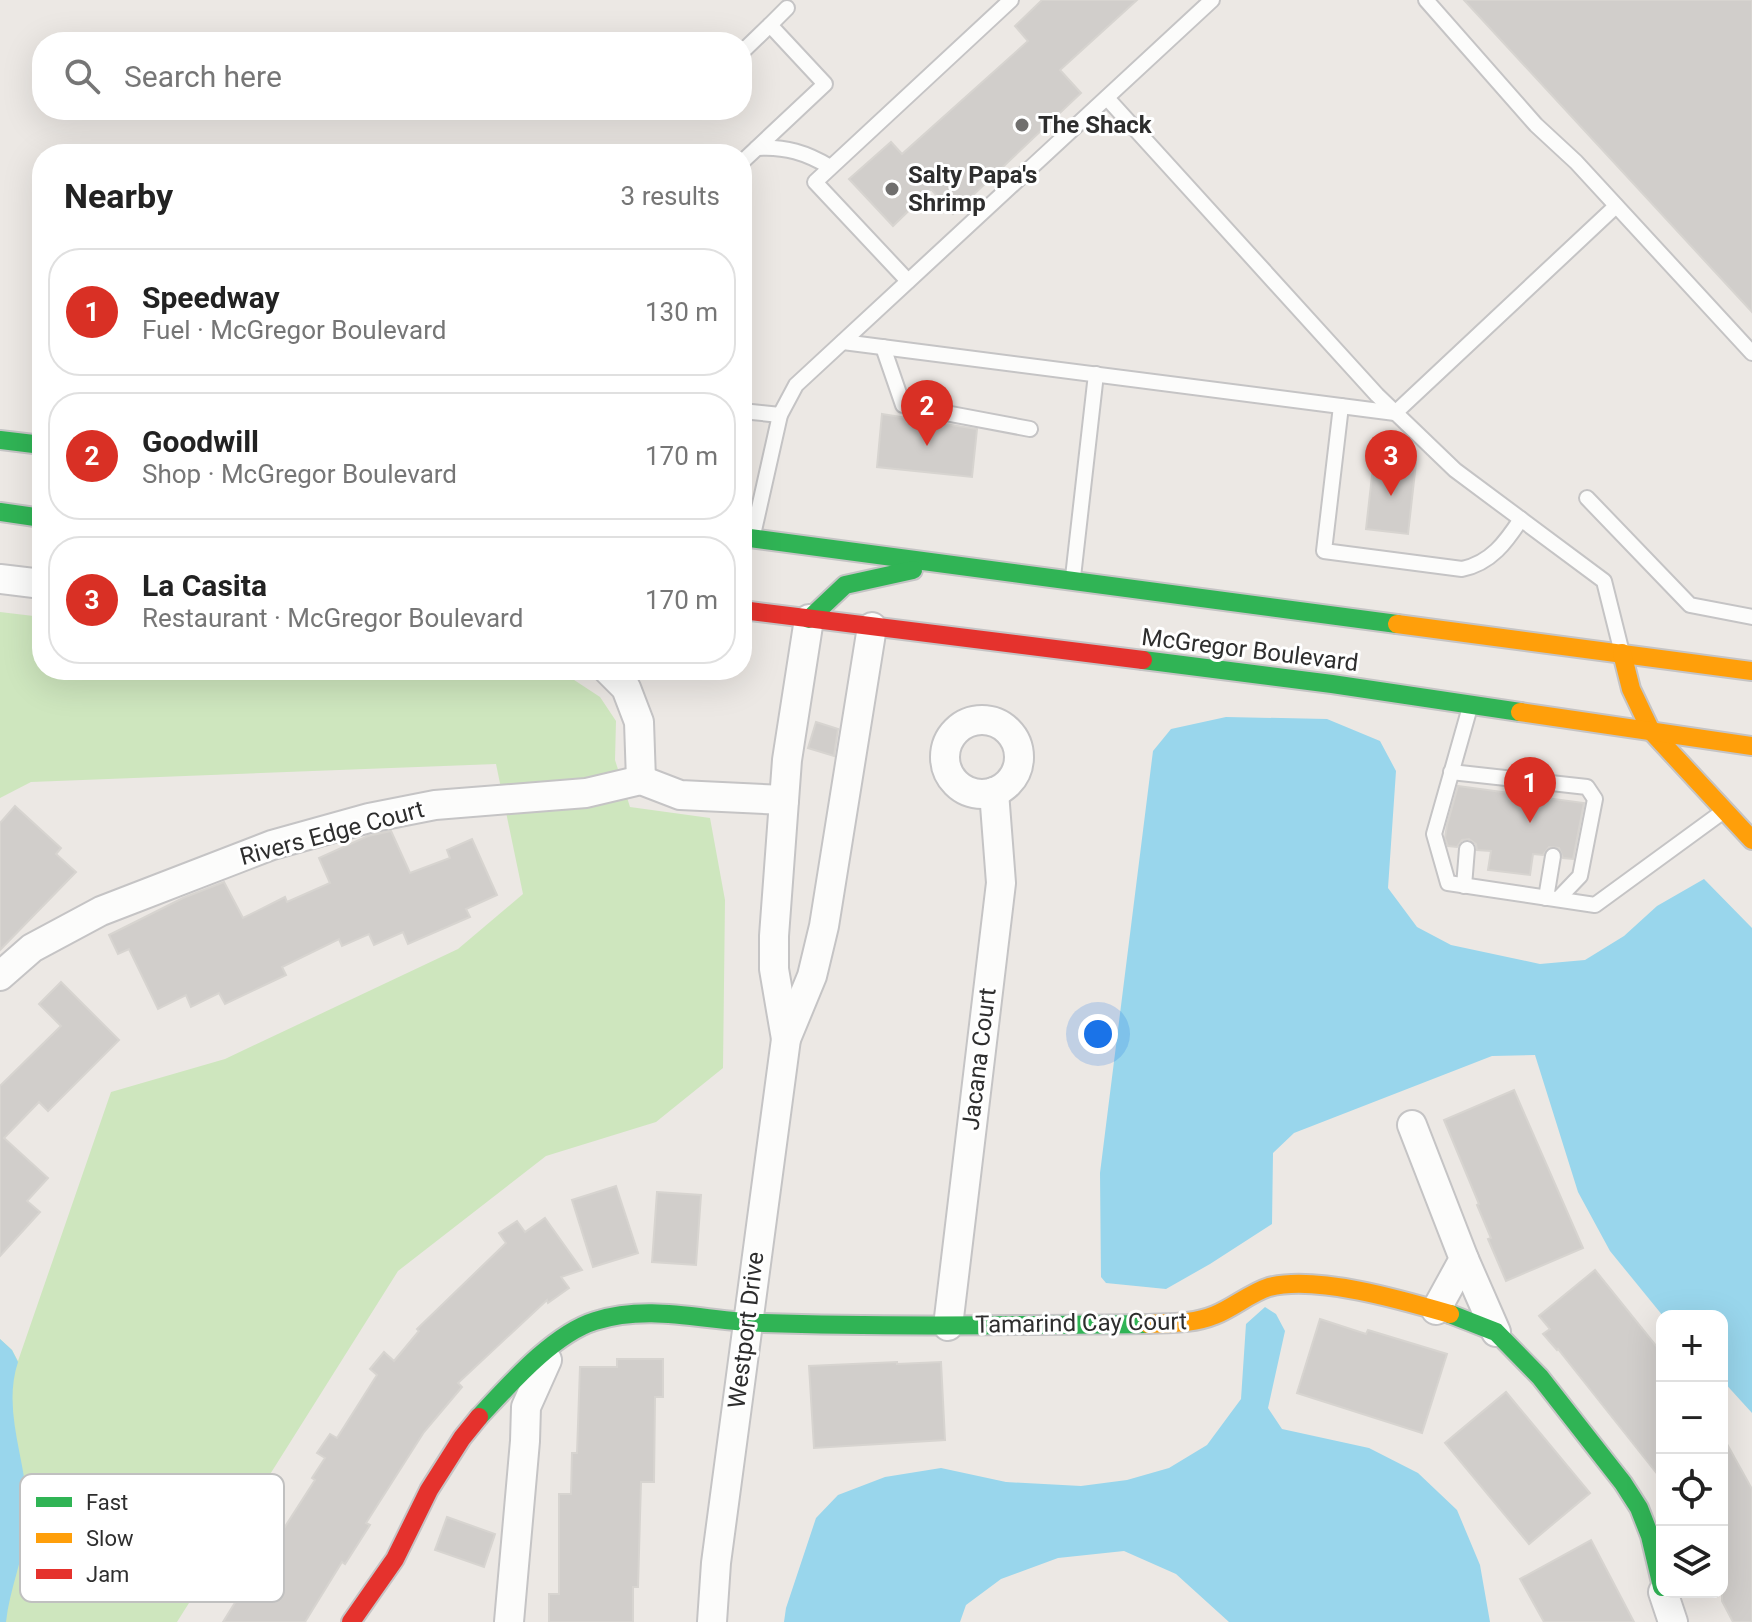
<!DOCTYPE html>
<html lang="en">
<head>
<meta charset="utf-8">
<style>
  body { margin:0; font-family:Roboto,sans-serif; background:#f6f6f6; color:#222 }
  .controls { position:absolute; right:24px; bottom:24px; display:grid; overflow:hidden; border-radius:16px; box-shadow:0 8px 32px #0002 }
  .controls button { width:72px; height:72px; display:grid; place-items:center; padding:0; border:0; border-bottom:2px solid #e0e0e0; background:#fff; color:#222; font:40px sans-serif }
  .you { position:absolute; left:1098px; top:1034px; width:28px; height:28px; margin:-20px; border:6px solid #fff; border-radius:50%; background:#1a73e8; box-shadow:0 0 0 12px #1a73e833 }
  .badge { display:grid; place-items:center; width:52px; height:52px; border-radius:50%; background:#d93025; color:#fff; font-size:26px; font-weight:700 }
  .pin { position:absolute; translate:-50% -66px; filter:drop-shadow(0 2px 4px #0008) }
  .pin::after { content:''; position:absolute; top:42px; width:28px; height:24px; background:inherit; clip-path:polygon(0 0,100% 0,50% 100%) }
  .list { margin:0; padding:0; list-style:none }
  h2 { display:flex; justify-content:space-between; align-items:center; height:104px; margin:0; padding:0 32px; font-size:34px }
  h2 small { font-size:26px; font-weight:400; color:#767676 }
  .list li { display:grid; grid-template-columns:52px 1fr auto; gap:24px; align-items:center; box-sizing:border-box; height:128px; margin:0 16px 16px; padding:0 16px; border:2px solid #e0e0e0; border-radius:32px }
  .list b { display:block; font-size:30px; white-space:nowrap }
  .list p { margin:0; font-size:26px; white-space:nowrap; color:#767676 }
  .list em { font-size:26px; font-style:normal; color:#767676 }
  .icon { flex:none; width:44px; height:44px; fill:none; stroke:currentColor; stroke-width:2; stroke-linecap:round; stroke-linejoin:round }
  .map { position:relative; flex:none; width:1752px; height:1622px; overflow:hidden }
  .search { position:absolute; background:#fff; box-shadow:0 8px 32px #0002; left:32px; top:32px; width:720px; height:88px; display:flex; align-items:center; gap:20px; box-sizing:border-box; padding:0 28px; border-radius:32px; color:#767676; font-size:30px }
  .panel { position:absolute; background:#fff; box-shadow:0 8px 32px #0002; left:32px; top:144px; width:720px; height:536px; border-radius:32px }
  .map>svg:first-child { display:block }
  .green { fill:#cee6be }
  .water { fill:#99d6ec }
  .building { fill:#d1cecb; stroke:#d7d4d0; stroke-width:2 }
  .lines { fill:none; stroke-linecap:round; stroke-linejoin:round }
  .lane-casing { stroke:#c5c4c5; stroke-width:18 }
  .street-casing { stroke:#c5c4c5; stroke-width:32 }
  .fast-casing { stroke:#c5c4c5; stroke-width:22 }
  .slow-casing { stroke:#c5c4c5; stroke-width:22 }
  .jam-casing { stroke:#c5c4c5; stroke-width:22 }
  .lane { stroke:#fcfcfb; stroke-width:14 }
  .street { stroke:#fcfcfb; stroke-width:28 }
  .fast { stroke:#30b455; stroke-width:18 }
  .slow { stroke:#ff9f0a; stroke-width:18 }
  .jam { stroke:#e5322d; stroke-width:18 }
  .poi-dot { fill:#706f6e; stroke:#fff; stroke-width:3 }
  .labels { text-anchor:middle; stroke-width:6; stroke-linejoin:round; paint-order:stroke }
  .poi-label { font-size:24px; font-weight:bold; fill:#2e2e2e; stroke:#fff; text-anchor:start }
  .street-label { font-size:24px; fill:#2e2e2e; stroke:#fff }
  .key { fill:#fff; stroke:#c0c0c0; stroke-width:2 }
  .key-label { font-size:22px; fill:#2e2e2e }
</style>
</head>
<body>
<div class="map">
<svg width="1752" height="1622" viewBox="0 0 1752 1622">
  <rect width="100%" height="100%" fill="#ece8e4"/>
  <!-- green -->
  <polygon class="green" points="0,612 42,617 42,670 528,670 565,674 600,697 616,721 615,760 630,807 710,818 725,900 723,1068 656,1122 546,1156 398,1271 177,1622 0,1622 0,1339 12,1350 18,1361 111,1092 225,1059 458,949 523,894 496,764 31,782 0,798"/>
  <!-- water -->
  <g class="water">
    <polygon points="1226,717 1327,719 1380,741 1396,771 1388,888 1417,927 1451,945 1540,964 1585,960 1624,936 1657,906 1704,879 1752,928 1752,1413 1722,1380 1722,1316 1663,1316 1610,1251 1578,1192 1535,1055 1492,1056 1294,1133 1273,1153 1272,1224 1210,1264 1166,1289 1106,1283 1101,1277 1100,1173 1153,751 1171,729"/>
    <polygon points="1265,1307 1276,1314 1285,1331 1268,1408 1282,1429 1369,1448 1418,1473 1457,1510 1480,1565 1490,1622 1229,1622 1176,1574 1124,1551 1058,1558 1001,1579 966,1605 960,1622 784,1622 786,1608 816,1518 838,1495 885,1477 941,1468 1006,1482 1081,1486 1127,1480 1169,1468 1207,1445 1241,1399 1246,1324"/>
    <path d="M0 1339 12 1350 18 1362C2 1411 26 1458 27 1507 29 1547 10 1584 6 1622H0Z"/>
  </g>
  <!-- building -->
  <g class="building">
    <polygon points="1042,0 1137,0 1060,70 1081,93 953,214 931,189 893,226 849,179 891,142 902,154 1028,41 1015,26"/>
    <polygon points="1464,0 1752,0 1752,312"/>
    <polygon points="882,414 977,429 972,477 877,467"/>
    <polygon points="1374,458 1416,463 1408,534 1366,529"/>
    <polygon points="816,722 838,729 834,756 808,748"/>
    <polygon points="1458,786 1584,803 1573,859 1563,858 1559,848 1549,847 1543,855 1533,854 1530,875 1488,870 1491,851 1477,850 1476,844 1469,839 1462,840 1457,847 1448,846 1445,838 1447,825"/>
    <polygon points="15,806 61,848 56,854 76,872 0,950 0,823"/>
    <polygon points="391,831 410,873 450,858 447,850 472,839 497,895 466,909 470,917 408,944 403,932 374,945 369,934 342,946 339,939 282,967 286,975 225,1004 219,993 191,1007 186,995 158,1009 129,949 118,954 109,935 183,898 224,882 243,918 285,897 287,902 330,883 319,858 368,836"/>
    <polygon points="61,982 119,1040 48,1111 39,1102 4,1138 48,1178 27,1201 40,1212 0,1256 0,1086 61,1026 39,1004"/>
    <polygon points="1514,1090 1583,1248 1506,1281 1488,1239 1491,1238 1477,1205 1479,1204 1444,1120"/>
    <polygon points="616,1186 638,1253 593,1267 572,1200"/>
    <polygon points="657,1192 701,1195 696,1265 652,1262"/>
    <polygon points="545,1218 582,1270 561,1277 569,1288 548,1303 547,1300 458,1383 462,1387 424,1432 366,1523 370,1525 345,1564 342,1562 305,1622 223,1622 236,1601 228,1595 240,1575 250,1581 315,1480 312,1478 325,1458 317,1453 330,1434 337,1438 377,1375 370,1369 384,1352 394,1361 419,1331 417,1329 506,1243 499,1233 517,1221 525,1232"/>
    <polygon points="1595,1270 1662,1353 1662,1480 1558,1349 1557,1350 1543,1334 1550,1329 1539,1316"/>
    <polygon points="1320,1319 1366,1334 1368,1330 1447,1354 1422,1433 1297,1393"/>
    <polygon points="617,1359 663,1359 663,1397 655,1397 654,1482 641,1482 638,1587 633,1587 633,1622 549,1622 549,1594 559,1594 559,1494 571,1494 572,1453 577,1453 580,1367 617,1367"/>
    <polygon points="897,1362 897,1364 941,1362 945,1440 814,1448 809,1366"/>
    <polygon points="1506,1392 1590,1493 1529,1544 1445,1443"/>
    <polygon points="1722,1435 1752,1489 1752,1622 1733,1622 1722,1601"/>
    <polygon points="447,1517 495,1534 484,1567 435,1550"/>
    <polygon points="1591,1540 1634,1622 1544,1622 1520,1579"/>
  </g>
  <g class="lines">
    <defs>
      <g id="lane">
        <polyline points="1426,0 1536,125 1576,162 1752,353"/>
        <polyline points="742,52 770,25"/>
        <polyline points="1107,98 1377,395 1455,470 1604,581 1621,649"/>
        <path d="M757 148C785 146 807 153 830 167"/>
        <polyline points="742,162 825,84 770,25 787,8"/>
        <polyline points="908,281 815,182 1011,0"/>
        <polyline points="843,342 1395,413 1616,206"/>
        <polyline points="883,347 903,405 1030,429"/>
        <path d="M1341 406 1324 551 1462 569C1491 563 1506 542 1521 519"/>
        <polyline points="742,411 780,415"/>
        <polyline points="1587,498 1690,605 1752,617"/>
        <polyline points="753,535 780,415 796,385 1212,0"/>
        <polyline points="1073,577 1096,374"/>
        <polyline points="1470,707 1434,834 1448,883 1595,905 1721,813"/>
        <polyline points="1451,772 1587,787 1595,799 1580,876 1558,899"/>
        <polyline points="1464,886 1467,849"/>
        <polyline points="1546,898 1553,856"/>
      </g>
      <g id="street">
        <polyline points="0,579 42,584"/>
        <polyline points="608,670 626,688 639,722 641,780"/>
        <circle cx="982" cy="757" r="37"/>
        <polyline points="0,976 32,948 101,911 272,845 369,818 435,805 586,793 641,780 680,795 784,800"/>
        <polyline points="786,1039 774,969 774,936 787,760 809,619"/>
        <polyline points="1412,1125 1464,1259 1436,1310"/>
        <polyline points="1464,1259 1496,1332"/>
        <polyline points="948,1326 1001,883 994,792"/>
        <polyline points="1663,1592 1673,1622"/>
        <polyline points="509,1622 525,1441 526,1407 547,1360"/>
        <polyline points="712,1622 716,1563 786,1039 812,976 824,926 872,627"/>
      </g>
      <g id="fast">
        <polyline points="0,440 42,445"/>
        <polyline points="0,512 42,518"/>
        <polyline points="742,537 1397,624"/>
        <polyline points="809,619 845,585 913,570"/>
        <polyline points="1143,660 1332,684 1520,712"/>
        <polyline points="1450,1314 1496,1332 1540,1377 1623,1483 1639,1508 1650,1536 1662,1587"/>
        <path d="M479 1417C509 1385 553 1334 595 1321 652 1303 707 1322 764 1323 892 1327 1020 1325 1148 1324"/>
      </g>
      <g id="slow">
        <polyline points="1397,624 1752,671"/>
        <polyline points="1622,653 1631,689 1651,731 1752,840"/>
        <polyline points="1520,712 1752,746"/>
        <path d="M1148 1324C1171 1323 1193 1324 1215 1315 1233 1308 1250 1293 1269 1287 1317 1275 1402 1300 1450 1314"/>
      </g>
      <g id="jam">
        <polyline points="742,610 1143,660"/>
        <polyline points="351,1622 395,1559 429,1490 462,1438 479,1417"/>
      </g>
    </defs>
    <!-- lane casing -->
    <use href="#lane" class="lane-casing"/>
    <!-- street casing -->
    <use href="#street" class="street-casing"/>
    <!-- fast casing -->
    <use href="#fast" class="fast-casing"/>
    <!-- slow casing -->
    <use href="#slow" class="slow-casing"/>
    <!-- jam casing -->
    <use href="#jam" class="jam-casing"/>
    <!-- lane -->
    <use href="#lane" class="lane"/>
    <!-- street -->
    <use href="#street" class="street"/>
    <!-- fast -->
    <use href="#fast" class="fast"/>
    <!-- slow -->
    <use href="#slow" class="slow"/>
    <!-- jam -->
    <use href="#jam" class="jam"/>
  </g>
  <!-- markers -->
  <g class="poi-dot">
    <circle cx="1022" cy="125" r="8"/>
    <circle cx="892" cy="189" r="8"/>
  </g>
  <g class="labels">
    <!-- poi labels -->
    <g class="poi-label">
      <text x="1038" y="133">The Shack</text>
      <text x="908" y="183">Salty Papa's<tspan x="908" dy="28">Shrimp</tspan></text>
    </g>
    <!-- street labels -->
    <g class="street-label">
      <text transform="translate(1250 650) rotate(7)" y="8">McGregor Boulevard</text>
      <text transform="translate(332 833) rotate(-15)" y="8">Rivers Edge Court</text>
      <text transform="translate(979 1059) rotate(-83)" y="8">Jacana Court</text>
      <text transform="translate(1081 1323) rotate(-1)" y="8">Tamarind Cay Court</text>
      <text transform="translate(746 1330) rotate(-83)" y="8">Westport Drive</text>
    </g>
  </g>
  <!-- legend -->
  <rect x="20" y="1474" width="264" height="128" rx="12" class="key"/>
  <rect x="36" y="1497" width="36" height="10" fill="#30b455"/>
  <rect x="36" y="1533" width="36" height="10" fill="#ff9f0a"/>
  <rect x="36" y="1569" width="36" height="10" fill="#e5322d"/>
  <g class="key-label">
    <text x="86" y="1510">Fast</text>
    <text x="86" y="1546">Slow</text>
    <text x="86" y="1582">Jam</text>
  </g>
</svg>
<div class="controls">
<button>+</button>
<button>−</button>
<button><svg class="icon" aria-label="locate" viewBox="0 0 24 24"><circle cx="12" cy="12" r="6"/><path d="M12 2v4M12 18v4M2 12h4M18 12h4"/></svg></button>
<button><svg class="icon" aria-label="layers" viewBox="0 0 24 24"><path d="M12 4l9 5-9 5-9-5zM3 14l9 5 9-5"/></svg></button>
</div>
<div class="you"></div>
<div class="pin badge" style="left:1530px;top:823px">1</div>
<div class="pin badge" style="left:927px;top:446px">2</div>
<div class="pin badge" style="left:1391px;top:496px">3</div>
<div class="search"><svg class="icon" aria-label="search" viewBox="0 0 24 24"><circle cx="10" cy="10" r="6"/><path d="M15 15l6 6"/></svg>Search here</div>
<section class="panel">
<h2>Nearby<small>3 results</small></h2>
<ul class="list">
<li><span class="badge">1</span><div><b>Speedway</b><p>Fuel · McGregor Boulevard</p></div><em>130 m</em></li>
<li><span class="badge">2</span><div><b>Goodwill</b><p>Shop · McGregor Boulevard</p></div><em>170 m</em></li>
<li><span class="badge">3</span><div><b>La Casita</b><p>Restaurant · McGregor Boulevard</p></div><em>170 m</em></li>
</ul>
</section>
</div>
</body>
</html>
